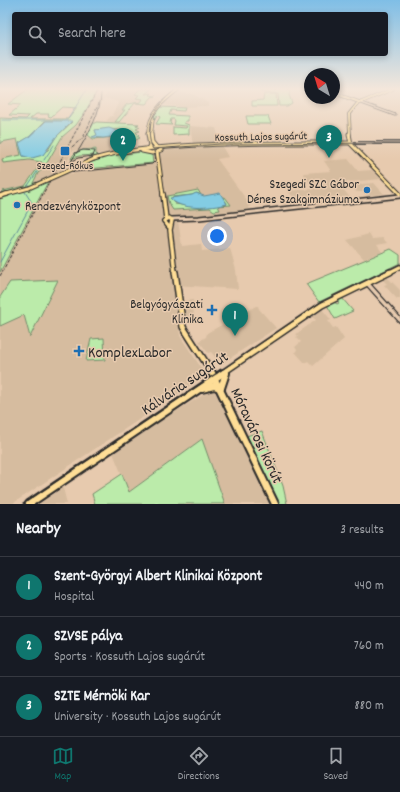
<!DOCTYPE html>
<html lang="en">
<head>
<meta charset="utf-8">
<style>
  body { margin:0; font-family:Dekko,sans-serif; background:#20242c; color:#f1f3f6 }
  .compass { position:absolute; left:304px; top:68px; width:36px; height:36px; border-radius:50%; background:#171b24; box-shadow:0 2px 6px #0003; rotate:322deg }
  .you { position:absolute; left:217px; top:236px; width:14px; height:14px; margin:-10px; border:3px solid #fff; border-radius:50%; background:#1a73e8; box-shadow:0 0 0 6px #1a73e833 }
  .badge { display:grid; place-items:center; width:26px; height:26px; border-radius:50%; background:#0f766e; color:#fff; font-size:13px; font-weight:700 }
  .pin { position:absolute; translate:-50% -33px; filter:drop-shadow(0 1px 2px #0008) }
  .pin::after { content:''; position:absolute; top:21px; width:14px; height:12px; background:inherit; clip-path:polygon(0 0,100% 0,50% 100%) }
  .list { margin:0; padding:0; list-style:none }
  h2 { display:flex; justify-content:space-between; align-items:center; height:52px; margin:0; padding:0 16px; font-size:17px }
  h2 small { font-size:13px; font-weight:400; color:#9ea1a6 }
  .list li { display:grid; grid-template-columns:26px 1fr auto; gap:12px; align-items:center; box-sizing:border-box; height:60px; padding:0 16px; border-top:1px solid #363941 }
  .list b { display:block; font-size:15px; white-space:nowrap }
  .list p { margin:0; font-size:13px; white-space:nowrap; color:#9ea1a6 }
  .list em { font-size:13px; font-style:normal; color:#9ea1a6 }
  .icon { flex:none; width:22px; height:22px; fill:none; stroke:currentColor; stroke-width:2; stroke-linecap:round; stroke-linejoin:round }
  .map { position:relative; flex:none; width:400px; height:504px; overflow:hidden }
  .search { position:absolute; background:#171b24; box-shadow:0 2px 6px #0003; left:12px; right:12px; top:12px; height:44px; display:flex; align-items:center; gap:10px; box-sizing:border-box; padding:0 14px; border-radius:4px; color:#9ea1a6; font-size:15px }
  .sheet { height:232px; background:#171b24 }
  nav { display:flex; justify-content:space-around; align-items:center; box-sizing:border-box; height:56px; border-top:1px solid #363941; background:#171b24; font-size:11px; color:#9ea1a6 }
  nav a { display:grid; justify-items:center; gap:2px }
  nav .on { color:#0f766e }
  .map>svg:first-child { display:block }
  .built { fill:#d6bc9f }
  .green { fill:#bbebaa; stroke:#738b6a; fill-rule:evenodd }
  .water { fill:#83cce3; stroke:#608c99 }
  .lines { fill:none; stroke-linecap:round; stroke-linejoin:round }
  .stream { stroke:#608c99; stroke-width:1 }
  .minor-far3-casing { stroke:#2b2b2b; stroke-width:3 }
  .minor-far2-casing { stroke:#2b2b2b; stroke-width:4 }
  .minor-far1-casing { stroke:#2b2b2b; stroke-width:6 }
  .minor-casing { stroke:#2b2b2b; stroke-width:6 }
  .major-far4-casing { stroke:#2b2b2b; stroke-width:3.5 }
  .major-far3-casing { stroke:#2b2b2b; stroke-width:5 }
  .major-far2-casing { stroke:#2b2b2b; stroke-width:6 }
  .major-far1-casing { stroke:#2b2b2b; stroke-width:8 }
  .major-casing { stroke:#2b2b2b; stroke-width:10 }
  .minor-far3 { stroke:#e7caae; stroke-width:1.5 }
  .minor-far2 { stroke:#e7caae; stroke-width:2 }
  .minor-far1 { stroke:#e7caae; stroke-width:3 }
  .minor { stroke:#e7caae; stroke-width:3.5 }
  .major-far4 { stroke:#fedd96; stroke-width:2 }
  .major-far3 { stroke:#fedd96; stroke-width:3 }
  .major-far2 { stroke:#fedd96; stroke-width:3.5 }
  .major-far1 { stroke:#fedd96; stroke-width:5 }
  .major { stroke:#fedd96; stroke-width:6 }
  .tram-far1 { stroke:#2b2b2b; stroke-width:1 }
  .tram { stroke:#2b2b2b; stroke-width:1.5 }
  .rail { stroke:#2b2b2b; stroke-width:1; stroke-dasharray:3.5 1.5; stroke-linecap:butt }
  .major-bridge-casing { stroke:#2b2b2b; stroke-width:5; stroke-linecap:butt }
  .major-bridge { stroke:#fedd96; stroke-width:3 }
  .poi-dot { fill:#1f6fb2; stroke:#e7caae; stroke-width:1.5 }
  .labels { text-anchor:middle; stroke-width:3; stroke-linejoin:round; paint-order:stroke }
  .far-street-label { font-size:11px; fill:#2b2b2b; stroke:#e7caae }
  .far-poi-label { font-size:11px; fill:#2b2b2b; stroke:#e7caae }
  .poi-label { font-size:13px; fill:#2b2b2b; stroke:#e7caae; text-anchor:end }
  .near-poi-label { font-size:16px; fill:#2b2b2b; stroke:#e7caae; text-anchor:start }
  .near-street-label { font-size:16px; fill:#2b2b2b; stroke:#e7caae }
</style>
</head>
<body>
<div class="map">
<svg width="400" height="504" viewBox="0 0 400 504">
  <rect width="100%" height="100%" fill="#e7caae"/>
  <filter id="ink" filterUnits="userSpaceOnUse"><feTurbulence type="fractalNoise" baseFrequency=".025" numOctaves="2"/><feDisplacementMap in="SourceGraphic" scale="8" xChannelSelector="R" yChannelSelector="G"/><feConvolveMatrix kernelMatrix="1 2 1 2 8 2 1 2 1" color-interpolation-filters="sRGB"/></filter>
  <g filter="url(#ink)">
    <!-- built -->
    <g class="built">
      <polygon points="98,89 101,89 104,98 109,89 140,89 135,94 140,95 137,98 144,99 141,102 128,102 125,110 115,122 106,121 111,116 115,116 112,115 119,102 104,98 87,134 93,139 128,136 128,143 119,145 119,152 96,154 96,148 72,151 62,173 54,177 51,181 66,174 86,172 86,169 153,163 152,155 162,148 193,145 190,126 216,128 220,143 228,157 217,159 251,206 248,207 250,212 178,221 182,246 201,244 202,251 230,248 236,270 238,289 175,285 180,336 206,375 12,504 0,504 0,272 36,204 44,180 33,183 38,173 45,168 62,137 76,125 85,112"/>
      <polygon points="178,92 193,94 208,103 208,106 184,107 163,105"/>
      <polygon points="17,139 21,156 3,159 3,162 24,160 42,162 25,186 0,191 0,144 1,142"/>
      <polygon points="348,159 358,171 372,170 381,179 338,183 352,200 301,206 288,191 314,189 303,173 331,171 324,161"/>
      <polygon points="374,183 384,194 372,195 367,195 364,192 357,192 348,185"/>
      <polygon points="369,234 372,239 383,238 387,243 377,245 382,252 364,259 347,240"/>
      <polygon points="387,277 400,290 400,298 397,299 384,285 387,284 382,279"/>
      <polygon points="193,300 194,319 186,321 182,301"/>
      <polygon points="256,306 258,306 259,309 276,328 221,364 211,352 208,353 199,341 206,337 207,333"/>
      <polygon points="322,309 331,320 328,321 333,328 336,327 344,339 313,366 308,361 305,363 295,352 297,350 295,347 301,342 296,337 298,336 296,334 316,320 311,316"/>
      <polygon points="213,389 240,438 272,504 225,504 201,440 129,492 113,453 155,424"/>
      <polygon points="63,488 67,504 39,504"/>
    </g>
    <!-- green -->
    <g class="green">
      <path d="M28 89H98L85 112 76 125 62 137 44 168 38 173 33 183 49 180 0 272V197L2 191 25 186 42 162 29 160 3 163 2 159 21 155 17 139 1 142 0 144V118L26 119 29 116 9 115 21 105 8 104ZM62 107 77 108 68 119H30L36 114H49L48 116 51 117ZM45 121 72 122 56 137 48 150 32 158 23 156 19 143 29 137Z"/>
      <polygon points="140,89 152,89 145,94 152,93 150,95 156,96 152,97 146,104 135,103 119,122 115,122 125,110 122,110 127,104 141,102 143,99 136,98 139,95 135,94"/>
      <polygon points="262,89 275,89 274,92 277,89 290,91 289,95 292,103 287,106 279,106 278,94 260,92"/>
      <polygon points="264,94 276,94 277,106 252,106 252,101 263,100"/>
      <polygon points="160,107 185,108 184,111 171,110 169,115 188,116 188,121 185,121 184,123 189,125 189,134 173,135 173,127 186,128 187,126 174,125 175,121 174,119 171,119 170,123 172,125 156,124 160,117 157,115 152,124 154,116"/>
      <polygon points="246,116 268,116 271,124 248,124"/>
      <path d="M96 122 139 124 136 125 140 127 136 129 140 131 136 132 139 135 137 136 140 138 125 145 128 143 127 136 93 139 88 135 93 124ZM108 129 121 130 126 134 103 138 95 136 97 135 95 130Z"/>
      <path d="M96 149V154L98 156 89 157 94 155 79 156 71 159C75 148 86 150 96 149Z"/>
      <path d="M143 152 152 155 153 163 86 169 87 165C103 154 124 154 143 152Z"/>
      <polygon points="198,190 201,195 197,193 192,195 172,197 175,204 196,207 226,205 227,203 223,198 225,197 231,205 218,206 220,210 214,211 210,208 173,210 169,204 167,196"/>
      <polygon points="391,249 400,255 400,263 319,302 306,284"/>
      <polygon points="58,280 30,337 24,315 0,326 0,297 10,282"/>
      <polygon points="342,298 353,311 335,319 327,305 334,302 337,304 339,303 337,301"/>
      <polygon points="104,338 105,360 86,361 91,339"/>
      <polygon points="262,431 283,486 287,504 272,504 240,438"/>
      <polygon points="202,439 225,504 95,504 92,494 122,474 129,492"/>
    </g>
    <!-- water -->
    <g class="water">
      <polygon points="46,121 72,121 56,137 43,155 32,158 23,156 19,143 29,137"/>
      <polygon points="109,128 117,131 125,130 124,132 127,132 126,135 103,138 92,137 97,135 95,130"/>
      <path d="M196 193 204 196 220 193 227 204C211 208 180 211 170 198L192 195Z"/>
    </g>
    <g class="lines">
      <!-- stream -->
      <g class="stream">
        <polyline points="68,119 87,89"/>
        <polyline points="2,120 67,120"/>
        <polyline points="44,160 54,145"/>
        <polyline points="27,187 43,163"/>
        <polyline points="0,262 32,203 25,192"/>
      </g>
      <defs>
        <polyline id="minor-far3" points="359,102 395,115"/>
        <polyline id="minor-far2" points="350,143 400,143"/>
        <polyline id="minor-far1" points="172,219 199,218 400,196"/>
        <polyline id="minor" points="367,283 400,320"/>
        <g id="major-far4">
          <polyline points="334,93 359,102"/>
          <path d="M148 135C148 113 163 101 179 89"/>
          <polyline points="151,135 153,118"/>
          <polyline points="350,135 349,114 357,104 393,89"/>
        </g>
        <g id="major-far3">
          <polyline points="151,134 152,142 157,148"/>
          <polyline points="349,134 351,144 400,194"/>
          <polyline points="147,149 150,146 148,134"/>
          <polyline points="142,151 152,153 161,150"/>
          <polyline points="157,151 163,195"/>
          <path d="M94 159C122 150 152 148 182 146 238 142 294 143 350 143"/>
          <polyline points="3,195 29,188"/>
        </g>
        <g id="major-far2">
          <polyline points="163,194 166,219"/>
          <polyline points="0,196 7,194"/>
          <polyline points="169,227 164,221 169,218 172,220 170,230 175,273"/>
          <polyline points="388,273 400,267"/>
        </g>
        <g id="major-far1">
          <polyline points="175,272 183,327 213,374"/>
          <polyline points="221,374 322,305 390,272"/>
          <polyline points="226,374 226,372"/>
        </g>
        <g id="major">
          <polyline points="212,373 275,504"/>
          <polyline points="221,388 226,373"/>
          <polyline points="202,389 214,386 221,388"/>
          <polyline points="29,504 223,373"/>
        </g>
      </defs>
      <!-- minor-far3 casing -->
      <use href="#minor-far3" class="minor-far3-casing"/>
      <!-- minor-far2 casing -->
      <use href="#minor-far2" class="minor-far2-casing"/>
      <!-- minor-far1 casing -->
      <use href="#minor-far1" class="minor-far1-casing"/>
      <!-- minor casing -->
      <use href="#minor" class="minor-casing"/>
      <!-- major-far4 casing -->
      <use href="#major-far4" class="major-far4-casing"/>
      <!-- major-far3 casing -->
      <use href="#major-far3" class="major-far3-casing"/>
      <!-- major-far2 casing -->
      <use href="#major-far2" class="major-far2-casing"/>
      <!-- major-far1 casing -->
      <use href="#major-far1" class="major-far1-casing"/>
      <!-- major casing -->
      <use href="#major" class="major-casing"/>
      <!-- minor-far3 -->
      <use href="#minor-far3" class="minor-far3"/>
      <!-- minor-far2 -->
      <use href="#minor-far2" class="minor-far2"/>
      <!-- minor-far1 -->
      <use href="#minor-far1" class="minor-far1"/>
      <!-- minor -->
      <use href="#minor" class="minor"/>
      <!-- major-far4 -->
      <use href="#major-far4" class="major-far4"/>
      <!-- major-far3 -->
      <use href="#major-far3" class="major-far3"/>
      <!-- major-far2 -->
      <use href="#major-far2" class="major-far2"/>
      <!-- major-far1 -->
      <use href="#major-far1" class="major-far1"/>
      <!-- major -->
      <use href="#major" class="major"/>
      <!-- tram-far1 -->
      <g class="tram-far1">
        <path d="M176 89C160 102 146 119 150 140 151 144 151 146 153 149L220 144 400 143"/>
        <path d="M101 93C101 112 89 132 80 148 75 155 70 161 69 170L75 172 152 164 156 160 154 151 159 149"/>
        <polyline points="71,162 78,158 93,156 95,151 83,150 75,153"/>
        <polyline points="216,374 320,303 400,264"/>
      </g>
      <!-- tram -->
      <polyline class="tram" points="23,504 217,373"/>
      <!-- rail -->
      <g class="rail">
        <polyline points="68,150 83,138 99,103"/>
        <polyline points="0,276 98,89"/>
      </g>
      <defs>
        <polyline id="major-bridge" points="29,188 94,159"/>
      </defs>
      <!-- major-bridge casing -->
      <use href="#major-bridge" class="major-bridge-casing"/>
      <!-- major-bridge -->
      <use href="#major-bridge" class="major-bridge"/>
    </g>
  </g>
  <!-- sky -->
  <linearGradient id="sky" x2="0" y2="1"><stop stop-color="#7fbee6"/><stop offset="0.56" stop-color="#f4e7db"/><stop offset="1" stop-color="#f4e7db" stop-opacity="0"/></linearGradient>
  <rect width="400" height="159" fill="url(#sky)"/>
  <!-- markers -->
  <g class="poi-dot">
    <rect x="60" y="146" width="10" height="10" rx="2"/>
    <circle cx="367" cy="190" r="4"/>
    <circle cx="17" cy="205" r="4"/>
    <path d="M210 304h4v4h4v4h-4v4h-4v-4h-4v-4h4z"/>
    <path d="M77 345h4v4h4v4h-4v4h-4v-4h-4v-4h4z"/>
  </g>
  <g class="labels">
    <!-- far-street labels -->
    <g class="far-street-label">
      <text transform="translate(261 136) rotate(-1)" y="4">Kossuth Lajos sugárút</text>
    </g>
    <!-- far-poi labels -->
    <g class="far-poi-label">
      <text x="65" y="169">Szeged-Rókus</text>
    </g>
    <!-- poi labels -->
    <g class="poi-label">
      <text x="359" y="188">Szegedi SZC Gábor<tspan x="359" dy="15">Dénes Szakgimnáziuma</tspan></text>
      <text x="25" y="210" text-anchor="start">Rendezvényközpont</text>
      <text x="203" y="308">Belgyógyászati<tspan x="203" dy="15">Klinika</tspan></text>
    </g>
    <!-- near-poi labels -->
    <g class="near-poi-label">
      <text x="88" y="357">KomplexLabor</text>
    </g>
    <!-- near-street labels -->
    <g class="near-street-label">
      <text transform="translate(184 382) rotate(-34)" y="6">Kálvária sugárút</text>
      <text transform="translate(258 435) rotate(65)" y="6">Móravárosi körút</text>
    </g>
  </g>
</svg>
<svg class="compass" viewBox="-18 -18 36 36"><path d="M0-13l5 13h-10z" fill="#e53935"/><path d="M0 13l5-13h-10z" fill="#9ea1a6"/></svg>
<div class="you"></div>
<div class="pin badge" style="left:235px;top:336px">1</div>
<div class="pin badge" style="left:123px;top:161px">2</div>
<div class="pin badge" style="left:329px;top:158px">3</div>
<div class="search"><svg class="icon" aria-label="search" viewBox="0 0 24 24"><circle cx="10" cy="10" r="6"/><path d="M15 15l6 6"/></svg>Search here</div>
</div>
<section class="sheet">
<h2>Nearby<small>3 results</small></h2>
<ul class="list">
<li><span class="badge">1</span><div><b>Szent-Györgyi Albert Klinikai Központ</b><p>Hospital</p></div><em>440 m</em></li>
<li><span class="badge">2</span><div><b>SZVSE pálya</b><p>Sports · Kossuth Lajos sugárút</p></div><em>760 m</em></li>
<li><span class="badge">3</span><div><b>SZTE Mérnöki Kar</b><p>University · Kossuth Lajos sugárút</p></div><em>880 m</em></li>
</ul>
</section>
<nav>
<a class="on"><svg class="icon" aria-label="map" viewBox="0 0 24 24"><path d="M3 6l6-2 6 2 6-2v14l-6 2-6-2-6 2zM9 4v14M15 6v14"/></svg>Map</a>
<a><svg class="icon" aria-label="directions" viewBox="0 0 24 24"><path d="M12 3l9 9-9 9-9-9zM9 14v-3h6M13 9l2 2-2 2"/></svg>Directions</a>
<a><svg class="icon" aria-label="saved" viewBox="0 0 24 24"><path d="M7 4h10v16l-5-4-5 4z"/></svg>Saved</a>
</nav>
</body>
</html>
